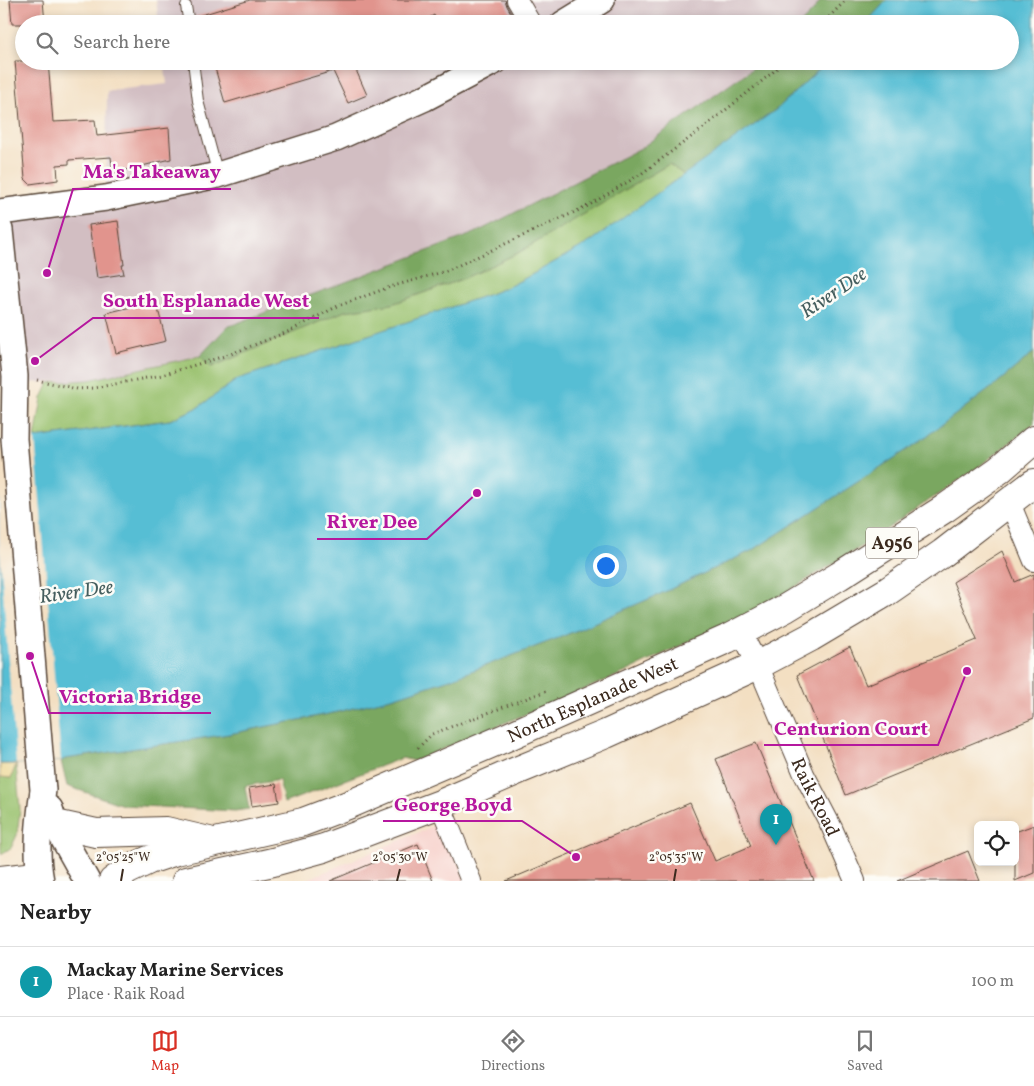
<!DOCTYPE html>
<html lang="en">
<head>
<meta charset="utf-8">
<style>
  body { margin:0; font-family:Vollkorn,serif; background:#f6f6f6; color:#222 }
  .controls { position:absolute; right:15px; bottom:15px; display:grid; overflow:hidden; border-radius:8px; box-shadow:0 2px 8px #0003 }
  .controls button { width:45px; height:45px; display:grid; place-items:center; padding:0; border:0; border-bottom:1px solid #e0e0e0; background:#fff; color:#222; font:25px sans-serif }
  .you { position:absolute; left:605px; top:565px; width:18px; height:18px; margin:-12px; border:4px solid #fff; border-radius:50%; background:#1a73e8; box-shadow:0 0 0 8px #1a73e833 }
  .badge { display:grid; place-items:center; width:32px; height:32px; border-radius:50%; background:#d93025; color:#fff; font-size:16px; font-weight:700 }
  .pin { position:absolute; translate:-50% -41px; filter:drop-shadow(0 1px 2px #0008) }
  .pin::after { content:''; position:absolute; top:26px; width:18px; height:15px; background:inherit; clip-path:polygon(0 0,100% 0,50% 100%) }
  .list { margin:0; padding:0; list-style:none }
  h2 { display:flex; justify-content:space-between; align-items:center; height:65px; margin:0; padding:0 20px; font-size:21px }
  h2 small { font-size:16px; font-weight:400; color:#767676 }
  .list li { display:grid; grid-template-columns:32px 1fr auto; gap:15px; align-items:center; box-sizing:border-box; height:70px; padding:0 20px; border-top:1px solid #e0e0e0 }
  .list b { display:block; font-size:19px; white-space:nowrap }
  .list p { margin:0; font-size:16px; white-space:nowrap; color:#767676 }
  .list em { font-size:16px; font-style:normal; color:#767676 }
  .icon { flex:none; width:28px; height:28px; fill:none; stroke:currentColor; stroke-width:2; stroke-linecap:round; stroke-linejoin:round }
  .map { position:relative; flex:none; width:1034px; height:881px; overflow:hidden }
  .search { position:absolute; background:#fff; box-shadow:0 2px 8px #0003; left:15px; right:15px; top:15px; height:55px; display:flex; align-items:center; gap:12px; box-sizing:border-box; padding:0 18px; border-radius:28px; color:#767676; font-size:19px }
  .sheet { height:135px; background:#fff }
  nav { display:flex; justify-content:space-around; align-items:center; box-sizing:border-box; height:70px; border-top:1px solid #e0e0e0; background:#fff; font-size:14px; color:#767676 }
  nav a { display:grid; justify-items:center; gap:2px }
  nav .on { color:#d93025 }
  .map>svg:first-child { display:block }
  .built { fill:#f7d0ca }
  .industrial { fill:#d2bec2 }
  .green { fill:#99c16d; stroke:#6a7646 }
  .forest { fill:#7aa760; stroke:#5a683f }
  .sand { fill:#eeda9e; stroke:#94825e }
  .water { fill:#57bed4; stroke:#497479 }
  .pier { fill:#f3dfc2 }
  .building { fill:#e1948d }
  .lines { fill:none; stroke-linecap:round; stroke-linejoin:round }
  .service-casing { stroke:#574537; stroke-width:12 }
  .minor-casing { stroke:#574537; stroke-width:22 }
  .tertiary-casing { stroke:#574537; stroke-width:28 }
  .primary-casing { stroke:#574537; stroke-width:30 }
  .path { stroke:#574537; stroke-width:3; stroke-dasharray:1 4; stroke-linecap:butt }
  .service { stroke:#fff; stroke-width:10 }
  .minor { stroke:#fff; stroke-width:20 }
  .tertiary { stroke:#fff; stroke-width:25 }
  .primary { stroke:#fff; stroke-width:28 }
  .ticks { fill:none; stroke:#3b2a1e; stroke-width:2 }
  .labels { text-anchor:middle; stroke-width:5; stroke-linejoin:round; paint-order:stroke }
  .shield { fill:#fdfcf7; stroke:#75695f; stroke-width:1 }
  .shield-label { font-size:18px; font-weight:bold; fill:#3b2a1e }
  .street-label { font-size:19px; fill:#3b2a1e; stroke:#fdfcf7 }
  .water-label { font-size:20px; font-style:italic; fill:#455e5e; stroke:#fdfcf7 }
  .ticks-label { font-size:12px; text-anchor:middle; fill:#3b2a1e; stroke:#fdfcf7; stroke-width:5; stroke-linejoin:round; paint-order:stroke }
  .leader { fill:none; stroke:#b5179e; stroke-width:2 }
  .callout-dot { fill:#b5179e; stroke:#fdfcf7; stroke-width:2 }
  .callout-label { font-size:20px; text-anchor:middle; font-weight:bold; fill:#b5179e; stroke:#fdfcf7; stroke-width:5; stroke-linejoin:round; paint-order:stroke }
</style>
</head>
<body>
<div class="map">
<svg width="1034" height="881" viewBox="0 0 1034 881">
  <rect width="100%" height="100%" fill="#fdfcf7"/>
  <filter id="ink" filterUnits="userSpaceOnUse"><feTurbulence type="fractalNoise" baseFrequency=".02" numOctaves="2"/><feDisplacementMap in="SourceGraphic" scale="10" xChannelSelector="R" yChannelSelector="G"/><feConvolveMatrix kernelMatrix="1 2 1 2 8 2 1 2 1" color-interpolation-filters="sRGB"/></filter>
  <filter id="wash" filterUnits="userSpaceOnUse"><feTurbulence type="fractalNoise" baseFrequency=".0096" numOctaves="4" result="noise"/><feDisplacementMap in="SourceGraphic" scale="20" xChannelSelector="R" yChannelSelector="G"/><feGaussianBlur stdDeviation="1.12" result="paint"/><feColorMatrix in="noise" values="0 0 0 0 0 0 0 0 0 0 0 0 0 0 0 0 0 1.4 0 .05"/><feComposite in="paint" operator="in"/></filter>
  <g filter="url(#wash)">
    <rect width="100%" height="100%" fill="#f3dfc2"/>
    <!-- built -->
    <polygon class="built" points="443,822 466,881 303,881"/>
    <!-- industrial -->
    <g class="industrial">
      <polygon points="156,0 821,0 813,11 800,24 159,24"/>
      <polygon points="164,61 760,61 749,71 641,148 475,233 227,327 200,356 89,380 0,384 0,212 106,190 107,91 167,84"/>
    </g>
    <!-- green -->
    <g class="green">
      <polygon points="669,164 684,175 590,242 533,274 512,285 490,294 238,379 197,408 170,420 35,438 42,398 49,383 89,380 200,356 212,367 345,311 392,304 465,278 518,253"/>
      <polygon points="16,764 20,810 17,835 11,848 1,854 0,777 11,778"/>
    </g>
    <!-- forest -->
    <g class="forest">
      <polygon points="821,0 887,0 865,24 800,24 813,11"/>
      <polygon points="760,61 828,61 777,109 684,175 669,164 518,253 465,278 392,304 345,311 211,367 200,356 227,327 475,233 641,148 749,71"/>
      <polygon points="1034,352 1034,424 977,468 859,548 765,605 626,672 414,761 402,758 284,803 279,780 245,786 249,809 235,811 123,805 67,786 61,761 65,759 229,734 338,712 395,697 450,679 561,637 658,595 753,550 916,444 991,388"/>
    </g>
    <!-- sand -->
    <polygon class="sand" points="0,764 16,764 11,778 0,777"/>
    <!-- water -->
    <polygon class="water" points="887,0 1034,0 1034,352 991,388 916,444 753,550 658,595 561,637 450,679 395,697 338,712 229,734 65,759 61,761 16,764 0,764 0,441 35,438 170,420 197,408 238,379 490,294 512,285 533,274 590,242 645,202 777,109 828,61 1010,61 1010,24 865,24"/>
    <!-- pier -->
    <polygon class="pier" points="35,438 61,761 16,764 0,552 0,441"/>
    <g id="blocks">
      <!-- building -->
      <g class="building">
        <polygon points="10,0 43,0 45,24 12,24"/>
        <polygon points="250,0 505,0 507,6 515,20 509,24 438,24 434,15 419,24 196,24 195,17"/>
        <polygon points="15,61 48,61 53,122 95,120 97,136 169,128 171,159 113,173 111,157 69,160 69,164 57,165 58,180 30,184 25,179"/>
        <polygon points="213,61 352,61 367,95 348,103 333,71 225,103"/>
        <polygon points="118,221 124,265 122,265 124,274 97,278 89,225"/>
        <polygon points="156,301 166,341 116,353 106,313"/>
        <polygon points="1002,551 1015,582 1034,574 1034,718 846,795 797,675 850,647 866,685 977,640 953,582"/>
        <polygon points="756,743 814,881 506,881 690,803 715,861 751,846 716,759"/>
        <polygon points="276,784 279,802 252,806 249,788"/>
        <polygon points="1034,825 1034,873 1015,881 1015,832"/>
        <polygon points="418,844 433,881 330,881"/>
        <polygon points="968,851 980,881 897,881"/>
      </g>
    </g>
  </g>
  <g filter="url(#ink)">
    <use href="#blocks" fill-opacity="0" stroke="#574537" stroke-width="1"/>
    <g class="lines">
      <defs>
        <g id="service">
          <polyline points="186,6 189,24"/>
          <polyline points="193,61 198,101 218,175"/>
        </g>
        <g id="minor">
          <polyline points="517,0 531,24"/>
          <polyline points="1010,503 1034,561"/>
          <path id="s1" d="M741 632 758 665 804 774 832 828 855 881"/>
          <polyline points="440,804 471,881"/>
          <polyline points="0,876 27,873 38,869"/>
        </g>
        <g id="tertiary">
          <polyline points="563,24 602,0"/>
          <polyline points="0,212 106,198 218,175 336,138 425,98 495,61"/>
          <path d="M0 230 15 376 14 439 43 790C39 820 35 851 41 881"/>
          <polyline points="50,809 55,824 87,881"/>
        </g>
        <g id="primary">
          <polyline points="55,824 96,833 166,831 209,841"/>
          <path id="s2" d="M113 881 128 870 149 860 176 851 303 822 348 805 507 737 727 639 786 608 839 576 944 509 999 470 1034 440"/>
          <polyline points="186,881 273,862 324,848 440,804 521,769 606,734 758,665 811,637 885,593 943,553 1034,483"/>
        </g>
      </defs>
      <!-- service casing -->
      <use href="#service" class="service-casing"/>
      <!-- minor casing -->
      <use href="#minor" class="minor-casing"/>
      <!-- tertiary casing -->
      <use href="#tertiary" class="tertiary-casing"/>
      <!-- primary casing -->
      <use href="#primary" class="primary-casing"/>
      <!-- path -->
      <g class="path">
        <polyline points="822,24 846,0"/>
        <polyline points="37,380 77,389 94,388 162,375 228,355 290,331 338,306 390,287 446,271 586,207 641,174 702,129 772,73 784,61"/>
        <polyline points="418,748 432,734 546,691"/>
      </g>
      <!-- service -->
      <use href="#service" class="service"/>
      <!-- minor -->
      <use href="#minor" class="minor"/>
      <!-- tertiary -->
      <use href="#tertiary" class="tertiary"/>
      <!-- primary -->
      <use href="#primary" class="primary"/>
    </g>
  </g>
  <!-- ticks -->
  <path class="ticks" d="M121 881 123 869M397 881 400 869M674 881 676 869"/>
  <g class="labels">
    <!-- shield labels -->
    <rect class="shield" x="866" y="527.5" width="52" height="31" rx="4"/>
    <g class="shield-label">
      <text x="892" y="549">A956</text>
    </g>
    <!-- street labels -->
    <g class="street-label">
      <text dy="7" stroke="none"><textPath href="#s2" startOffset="515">North Esplanade West</textPath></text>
      <text dy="7" stroke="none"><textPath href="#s1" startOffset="181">Raik Road</textPath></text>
    </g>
    <!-- water labels -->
    <g class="water-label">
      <text transform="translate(833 292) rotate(-34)" y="7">River Dee</text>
      <text transform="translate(76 591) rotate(-8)" y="7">River Dee</text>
    </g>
  </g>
  <g class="ticks-label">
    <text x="123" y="861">2°05'25"W</text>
    <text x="400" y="861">2°05'30"W</text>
    <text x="676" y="861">2°05'35"W</text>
  </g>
  <!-- callouts -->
  <path class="leader" d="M47 273L73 189H231M35 361L93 318H319M477 493L427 539H317M30 656L49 713H211M967 671L938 745H764M576 857L522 821H383"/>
  <g class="callout-dot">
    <circle cx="47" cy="273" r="5"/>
    <circle cx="35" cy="361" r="5"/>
    <circle cx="477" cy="493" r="5"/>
    <circle cx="30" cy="656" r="5"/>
    <circle cx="967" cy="671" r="5"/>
    <circle cx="576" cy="857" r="5"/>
  </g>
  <g class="callout-label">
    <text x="152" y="178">Ma's Takeaway</text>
    <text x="206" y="307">South Esplanade West</text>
    <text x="372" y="528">River Dee</text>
    <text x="130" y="703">Victoria Bridge</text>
    <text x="851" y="735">Centurion Court</text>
    <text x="453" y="811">George Boyd</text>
  </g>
</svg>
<div class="controls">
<button><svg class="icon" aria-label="locate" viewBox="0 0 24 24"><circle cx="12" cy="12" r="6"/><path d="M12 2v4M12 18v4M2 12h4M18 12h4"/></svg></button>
</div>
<div class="you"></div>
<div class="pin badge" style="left:776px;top:845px;background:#0f9aa8">1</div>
<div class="search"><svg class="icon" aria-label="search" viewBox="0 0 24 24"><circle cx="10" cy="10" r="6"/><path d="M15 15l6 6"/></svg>Search here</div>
</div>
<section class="sheet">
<h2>Nearby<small></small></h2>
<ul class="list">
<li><span class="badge" style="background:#0f9aa8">1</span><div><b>Mackay Marine Services</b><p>Place · Raik Road</p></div><em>100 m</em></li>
</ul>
</section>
<nav>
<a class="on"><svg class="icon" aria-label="map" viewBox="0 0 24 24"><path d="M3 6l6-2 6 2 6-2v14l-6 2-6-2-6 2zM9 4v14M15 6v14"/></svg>Map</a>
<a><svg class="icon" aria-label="directions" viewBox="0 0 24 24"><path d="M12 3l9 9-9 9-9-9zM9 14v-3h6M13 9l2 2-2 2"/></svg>Directions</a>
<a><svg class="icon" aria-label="saved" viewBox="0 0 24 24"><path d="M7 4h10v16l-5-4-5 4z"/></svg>Saved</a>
</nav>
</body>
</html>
